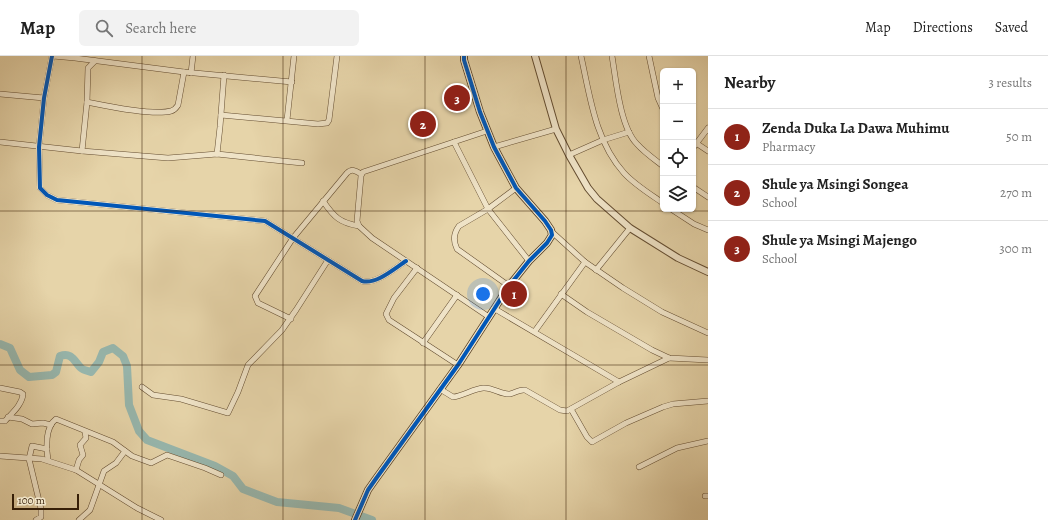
<!DOCTYPE html>
<html lang="en">
<head>
<meta charset="utf-8">
<style>
  body { margin:0; font-family:Alegreya,serif; background:#f2f2f2; color:#222 }
  .controls { position:absolute; right:12px; top:12px; display:grid; overflow:hidden; border-radius:6px; box-shadow:0 1px 3px #0004 }
  .controls button { width:36px; height:36px; display:grid; place-items:center; padding:0; border:0; border-bottom:1px solid #e0e0e0; background:#fff; color:#222; font:20px sans-serif }
  .scale { position:absolute; left:12px; bottom:10px; width:67px; box-sizing:border-box; padding-left:4px; border:2px solid #371f07; border-top:0; font-size:11px; line-height:14px; white-space:nowrap; color:#371f07; -webkit-text-stroke:3px #efe3c7; paint-order:stroke }
  .you { position:absolute; left:483px; top:238px; width:14px; height:14px; margin:-10px; border:3px solid #fff; border-radius:50%; background:#1a73e8; box-shadow:0 0 0 6px #1a73e833 }
  .badge { display:grid; place-items:center; width:26px; height:26px; border-radius:50%; background:#8f2418; color:#fff; font-size:13px; font-weight:700 }
  .pin { position:absolute; translate:-50% -50%; border:2px solid #fff; box-shadow:0 1px 4px #0006 }
  .list { margin:0; padding:0; list-style:none }
  h2 { display:flex; justify-content:space-between; align-items:center; height:52px; margin:0; padding:0 16px; font-size:17px }
  h2 small { font-size:13px; font-weight:400; color:#767676 }
  .list li { display:grid; grid-template-columns:26px 1fr auto; gap:12px; align-items:center; box-sizing:border-box; height:56px; padding:0 16px; border-top:1px solid #e0e0e0 }
  .list b { display:block; font-size:15px; white-space:nowrap }
  .list p { margin:0; font-size:13px; white-space:nowrap; color:#767676 }
  .list em { font-size:13px; font-style:normal; color:#767676 }
  .icon { flex:none; width:22px; height:22px; fill:none; stroke:currentColor; stroke-width:2; stroke-linecap:round; stroke-linejoin:round }
  .map { position:relative; flex:none; width:708px; height:464px; overflow:hidden }
  header { display:flex; align-items:center; gap:24px; box-sizing:border-box; height:56px; padding:0 20px; background:#fff; border-bottom:1px solid #e0e0e0 }
  header strong { font-size:19px }
  nav { display:flex; gap:22px; margin-inline-start:auto; font-size:14px }
  .search { width:280px; height:36px; background:#f2f2f2; display:flex; align-items:center; gap:10px; box-sizing:border-box; padding:0 14px; border-radius:6px; color:#767676; font-size:15px }
  main { display:flex }
  aside { flex:1; background:#fff }
  .map>svg:first-child { display:block }
  .lines { fill:none; stroke-linecap:round; stroke-linejoin:round }
  .river { stroke:#97b7ae; stroke-width:8 }
  .minor-casing { stroke:#634c30; stroke-width:6 }
  .tertiary-casing { stroke:#634c30; stroke-width:8 }
  .minor { stroke:#efe3c7; stroke-width:5 }
  .tertiary { stroke:#efe3c7; stroke-width:6 }
  .cycleway-casing { stroke:#efe3c7; stroke-width:6 }
  .cycleway { stroke:#0057b8; stroke-width:4 }
  .grid { fill:none; stroke:#371f07; stroke-width:1; stroke-opacity:0.55 }
</style>
</head>
<body>
<header>
<strong>Map</strong>
<div class="search"><svg class="icon" aria-label="search" viewBox="0 0 24 24"><circle cx="10" cy="10" r="6"/><path d="M15 15l6 6"/></svg>Search here</div>
<nav><a>Map</a><a>Directions</a><a>Saved</a></nav>
</header>
<main>
<div class="map">
<svg width="708" height="464" viewBox="0 0 708 464">
  <rect width="100%" height="100%" fill="#e6d4a9"/>
  <filter id="stains"><feTurbulence type="fractalNoise" baseFrequency=".005" numOctaves="4"/><feColorMatrix values="0 0 0 0 .2 0 0 0 0 .09 0 0 0 0 .02 0 0 0 .5 -.17"/></filter>
  <radialGradient id="worn" r=".72"><stop offset=".6" stop-color="#630" stop-opacity="0"/><stop offset="1" stop-color="#630" stop-opacity=".3"/></radialGradient>
  <g class="lines">
    <!-- river -->
    <path class="river" d="M0 288 10 292 20 314 29 321 52 319 56 316 60 300C72 296 74 305 81 312 83 314 88 315 91 316L99 306 103 296 113 292 123 300 127 310 129 349 139 375 147 384 215 410 233 420 243 433 277 446 339 452 372 464"/>
    <defs>
      <g id="minor">
        <path d="M52 0 44 42 39 91 40 132 47 139 57 144 87 147 265 165 362 225C376 229 395 212 406 205"/>
        <polyline points="53,0 75,2 184,16 292,26"/>
        <path d="M581 0C590 40 595 85 624 117 635 129 650 138 663 147"/>
        <path d="M612 0C616 24 620 71 637 88 644 96 654 103 663 110"/>
        <polyline points="649,0 658,42 663,53"/>
        <polyline points="191,17 193,0"/>
        <polyline points="0,38 44,42"/>
        <path d="M87 46C107 50 153 60 171 55 175 54 176 52 178 49L184 16"/>
        <polyline points="221,59 318,68 327,67 329,64 337,0"/>
        <polyline points="287,64 294,0"/>
        <polyline points="487,75 363,116 361,120 357,165 359,170 372,182 489,261"/>
        <polyline points="693,85 708,95"/>
        <polyline points="0,86 82,95 168,102 217,98 302,107"/>
        <polyline points="454,86 488,153 529,205"/>
        <polyline points="494,91 556,73"/>
        <polyline points="693,92 708,72"/>
        <polyline points="82,95 87,46 88,12 95,5"/>
        <polyline points="217,98 220,71 224,19"/>
        <polyline points="569,99 603,84 629,76"/>
        <polyline points="693,131 708,141"/>
        <path d="M323 145C334 161 340 167 359 170"/>
        <polyline points="671,153 694,168 708,174"/>
        <polyline points="552,176 585,206 623,232 662,256 708,277"/>
        <polyline points="417,212 394,242 386,258 389,264 458,309"/>
        <polyline points="596,214 630,172"/>
        <path d="M509 230 457 193C453 185 453 178 459 170L488 153 516 132"/>
        <polyline points="561,238 587,256 652,294 669,302 708,304"/>
        <polyline points="495,253 619,326"/>
        <path d="M291 263 258 247 255 240 293 182 347 117C352 112 356 115 361 118"/>
        <polyline points="535,275 585,206"/>
        <polyline points="423,287 457,239"/>
        <polyline points="142,331 153,339 181,343 228,357 238,336 248,309 282,274 296,254 328,204"/>
        <path d="M0 332 20 336 23 338C22 349 12 357 5 365H0"/>
        <path d="M440 333 453 341C463 340 473 333 483 332 493 331 501 339 510 338 516 337 519 333 525 334L560 354 567 355 619 326 669 302"/>
        <polyline points="571,353 587,381 592,386 626,367 663,351 673,348 708,345"/>
        <polyline points="8,361 22,363 32,368 43,367 51,369"/>
        <polyline points="0,400 42,403 76,414 137,452 161,464"/>
        <path d="M48 404C46 393 45 371 56 363L113 386 132 400 151 407 167 399 205 412 221 419"/>
        <polyline points="639,411 677,392 708,385"/>
        <polyline points="76,414 79,404 83,399 80,389 86,382 85,376"/>
        <polyline points="705,440 708,440"/>
        <polyline points="36,464 41,461 41,453 29,403 32,390 47,393"/>
        <polyline points="79,464 90,454 104,415 116,407 125,395"/>
      </g>
      <g id="tertiary">
        <polyline points="535,0 556,73 569,99 588,132 597,143 630,172 678,202 708,216"/>
        <polyline points="355,464 368,434 375,424 458,309 509,230 529,205 547,187 552,179 551,174 545,165 516,132 494,91 480,56 464,4 464,0"/>
      </g>
    </defs>
    <!-- minor casing -->
    <use href="#minor" class="minor-casing"/>
    <!-- tertiary casing -->
    <use href="#tertiary" class="tertiary-casing"/>
    <!-- minor -->
    <use href="#minor" class="minor"/>
    <!-- tertiary -->
    <use href="#tertiary" class="tertiary"/>
    <defs>
      <g id="cycleway">
        <path d="M52 0 44 42 39 91 40 132 47 139 57 144 87 147 265 165 362 225C376 229 395 212 406 205"/>
        <polyline points="355,464 368,434 375,424 458,309 509,230 529,205 547,187 552,179 551,174 545,165 516,132 494,91 480,56 464,4 464,0"/>
      </g>
    </defs>
    <!-- cycleway casing -->
    <use href="#cycleway" class="cycleway-casing"/>
    <!-- cycleway -->
    <use href="#cycleway" class="cycleway"/>
  </g>
  <!-- grid -->
  <path class="grid" d="M142 0V464M283 0V464M425 0V464M566 0V464M0 155H708M0 309H708"/>
  <rect width="100%" height="100%" filter="url(#stains)"/>
  <rect width="100%" height="100%" fill="url(#worn)"/>
</svg>
<div class="controls">
<button>+</button>
<button>−</button>
<button><svg class="icon" aria-label="locate" viewBox="0 0 24 24"><circle cx="12" cy="12" r="6"/><path d="M12 2v4M12 18v4M2 12h4M18 12h4"/></svg></button>
<button><svg class="icon" aria-label="layers" viewBox="0 0 24 24"><path d="M12 4l9 5-9 5-9-5zM3 14l9 5 9-5"/></svg></button>
</div>
<div class="scale">100 m</div>
<div class="you"></div>
<div class="pin badge" style="left:514px;top:238px">1</div>
<div class="pin badge" style="left:423px;top:68px">2</div>
<div class="pin badge" style="left:457px;top:42px">3</div>
</div>
<aside>
<h2>Nearby<small>3 results</small></h2>
<ul class="list">
<li><span class="badge">1</span><div><b>Zenda Duka La Dawa Muhimu</b><p>Pharmacy</p></div><em>50 m</em></li>
<li><span class="badge">2</span><div><b>Shule ya Msingi Songea</b><p>School</p></div><em>270 m</em></li>
<li><span class="badge">3</span><div><b>Shule ya Msingi Majengo</b><p>School</p></div><em>300 m</em></li>
</ul>
</aside>
</main>
</body>
</html>
